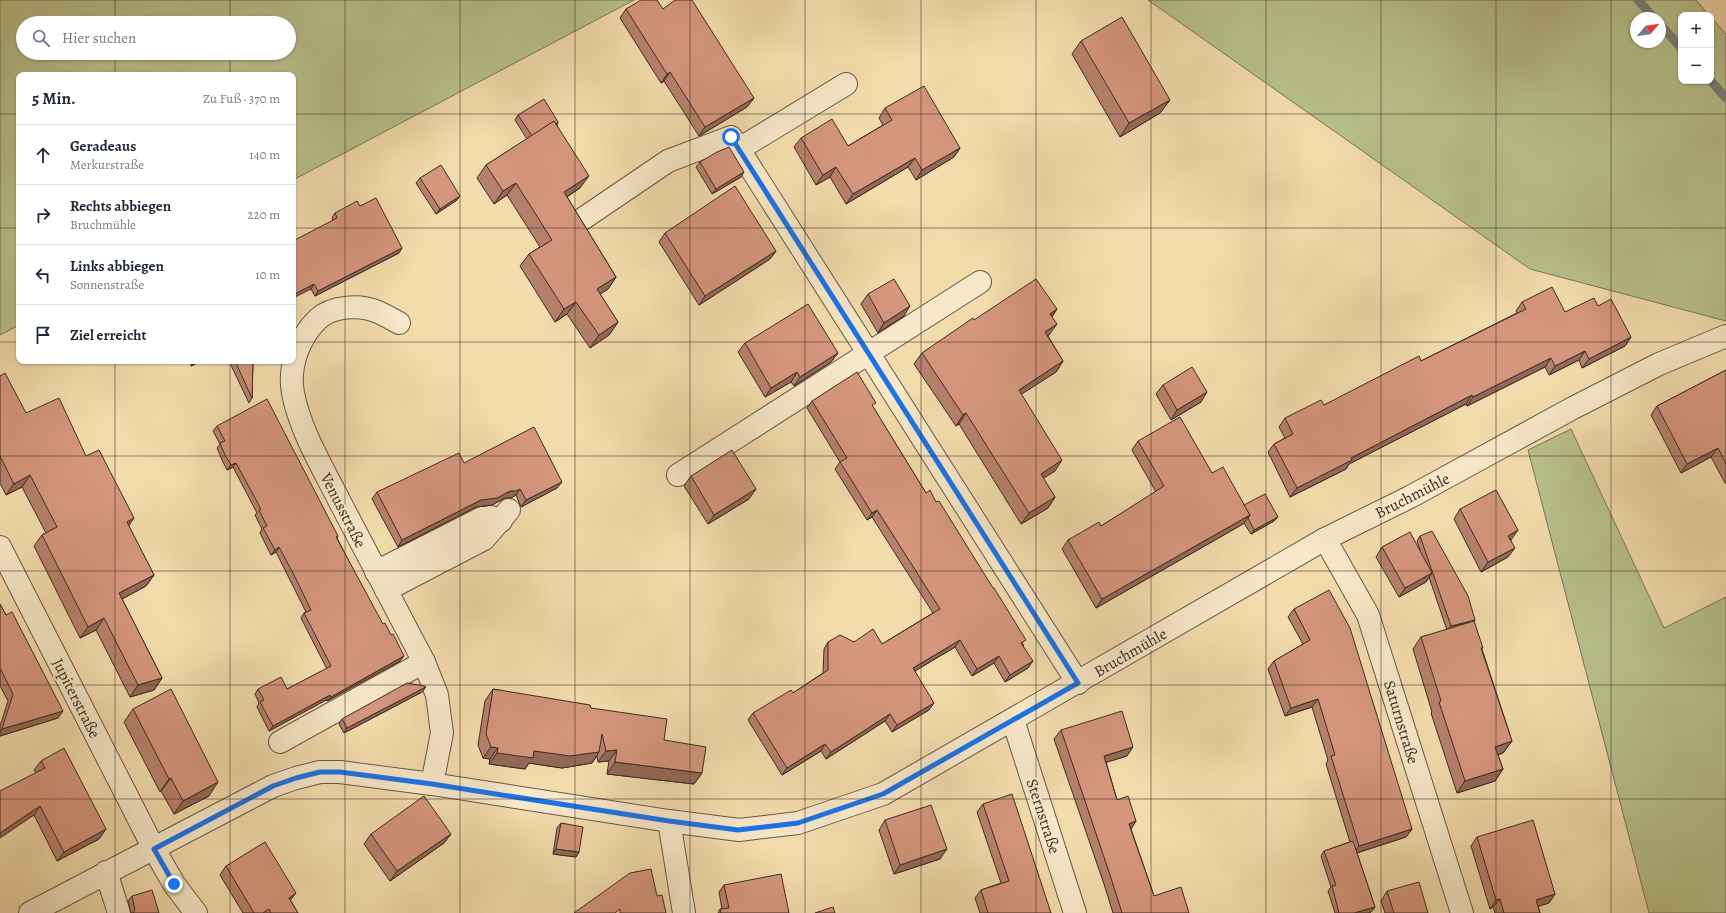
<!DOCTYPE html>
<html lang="de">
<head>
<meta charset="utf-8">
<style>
  body { margin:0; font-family:Alegreya,serif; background:#f2f2f3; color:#1f2937 }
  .controls { position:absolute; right:12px; top:12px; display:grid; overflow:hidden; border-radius:8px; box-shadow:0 1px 3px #0004 }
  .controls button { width:36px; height:36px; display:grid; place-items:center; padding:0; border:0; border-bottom:1px solid #e0e1e3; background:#fff; color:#1f2937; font:20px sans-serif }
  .compass { position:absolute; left:1630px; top:12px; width:36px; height:36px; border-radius:50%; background:#fff; box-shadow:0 1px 3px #0004; rotate:61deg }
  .stop { position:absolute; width:12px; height:12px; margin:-9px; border:3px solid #1a73e8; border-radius:50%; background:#fff }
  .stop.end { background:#1a73e8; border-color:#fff; box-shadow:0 1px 4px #0008 }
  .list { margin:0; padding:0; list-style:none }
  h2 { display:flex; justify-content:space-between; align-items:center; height:52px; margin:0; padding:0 16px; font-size:17px }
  h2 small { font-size:13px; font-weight:400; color:#747a83 }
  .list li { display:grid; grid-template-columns:26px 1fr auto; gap:12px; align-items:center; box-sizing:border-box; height:60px; padding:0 16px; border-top:1px solid #e0e1e3 }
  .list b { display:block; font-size:15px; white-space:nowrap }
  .list p { margin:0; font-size:13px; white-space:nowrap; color:#747a83 }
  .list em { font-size:13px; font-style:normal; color:#747a83 }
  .icon { flex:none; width:22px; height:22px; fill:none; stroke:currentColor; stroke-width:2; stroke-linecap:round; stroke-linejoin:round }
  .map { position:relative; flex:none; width:1726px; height:913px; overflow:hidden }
  .search { position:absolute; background:#fff; box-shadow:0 1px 3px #0004; left:16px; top:16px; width:280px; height:44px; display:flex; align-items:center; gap:10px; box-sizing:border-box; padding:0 14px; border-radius:22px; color:#747a83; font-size:15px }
  .panel { position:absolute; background:#fff; box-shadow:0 1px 3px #0004; left:16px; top:72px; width:280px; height:292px; border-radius:8px }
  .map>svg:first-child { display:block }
  .green { fill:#b8c18c; stroke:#7a7658; fill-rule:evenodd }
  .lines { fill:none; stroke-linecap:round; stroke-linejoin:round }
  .stream { stroke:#79807c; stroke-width:9 }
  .minor-casing { stroke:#695846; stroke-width:24 }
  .minor { stroke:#f7e8c9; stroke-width:22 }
  .wall { fill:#b6816c; stroke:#3b2c24 }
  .shaded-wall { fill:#946958; stroke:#3b2c24 }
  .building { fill:#d4967d; stroke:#3b2c24 }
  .route { stroke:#1a73e8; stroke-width:5 }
  .grid { fill:none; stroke:#3b2c24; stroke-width:1; stroke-opacity:0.55 }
  .labels { text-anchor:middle; stroke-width:4; stroke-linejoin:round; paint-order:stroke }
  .street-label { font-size:16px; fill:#3b2c24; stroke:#f7e8c9 }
</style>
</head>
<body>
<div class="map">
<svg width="1726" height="913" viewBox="0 0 1726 913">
  <rect width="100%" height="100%" fill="#f3dcac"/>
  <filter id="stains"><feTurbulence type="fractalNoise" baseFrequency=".005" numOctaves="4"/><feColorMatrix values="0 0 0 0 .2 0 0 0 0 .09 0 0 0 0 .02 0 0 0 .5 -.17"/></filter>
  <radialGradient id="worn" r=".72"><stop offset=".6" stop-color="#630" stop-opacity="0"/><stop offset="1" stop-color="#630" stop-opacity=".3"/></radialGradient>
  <!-- green -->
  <g class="green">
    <path d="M0 0H634L293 180V75H19V325L0 335ZM23 23H289V53H23Z"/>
    <path d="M1148 0H1696L1709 15H1681V81H1711V17L1726 34V321L1530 269ZM1636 18H1660V42H1636Z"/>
    <polygon points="1571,429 1664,628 1726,597 1726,913 1649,913 1528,450"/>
  </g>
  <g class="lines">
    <!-- stream -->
    <g class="stream">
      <polyline points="1638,0 1654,18"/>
      <polyline points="1660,24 1681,48"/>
      <polyline points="1711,81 1726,98"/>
    </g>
    <defs>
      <g id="minor">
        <polyline points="739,149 846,84"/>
        <polyline points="581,220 668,161 731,137 1078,683"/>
        <path d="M399 323C392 319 385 315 378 312 360 304 332 306 318 319 299 337 288 367 293 393 300 431 324 470 341 504 369 557 396 609 424 662L437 695 442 733 432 784"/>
        <polyline points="678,475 980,282"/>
        <polyline points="1325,539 1368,615 1462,913"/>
        <polyline points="0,547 154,849 174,884 196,913"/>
        <polyline points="376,572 482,518 491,517 501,521"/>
        <polyline points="386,590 484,539 509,510"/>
        <polyline points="1013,720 1075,913"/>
        <polyline points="280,742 424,662"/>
        <polyline points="669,821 684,913"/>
        <polyline points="106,872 119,913"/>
        <polyline points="30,913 273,786 296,778 320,772 340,772 432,784 669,821 739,830 798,823 883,794 1325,539 1410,497 1573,408 1659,364 1726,336"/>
      </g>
    </defs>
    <!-- minor casing -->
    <use href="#minor" class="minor-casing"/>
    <!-- minor -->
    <use href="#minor" class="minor"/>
  </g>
  <!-- wall -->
  <g class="wall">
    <polygon points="626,9 663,9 754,98 747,107 699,136 664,81 661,83 620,18"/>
    <polygon points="1081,41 1170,100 1160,113 1120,137 1072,54"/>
    <polygon points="885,108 960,148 954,157 916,180 908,167 846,204 830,177 816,185 794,147 801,138 848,146 883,125 879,118"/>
    <polygon points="518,115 558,122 557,125 580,188 567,197 616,277 608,289 600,294 618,322 609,335 590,348 567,314 555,322 520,266 529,254 540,247 507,195 494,204 477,178 486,165 527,139 515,120"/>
    <polygon points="700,162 741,177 712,194 696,167"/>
    <polygon points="420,178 457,200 436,214 416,183"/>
    <polygon points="360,206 399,253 315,296 311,289 333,221 332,218 335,213"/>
    <polygon points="665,233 776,251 770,259 699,305 659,242"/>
    <polygon points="868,294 904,316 878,333 861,304"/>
    <polygon points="1522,302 1565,312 1598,306 1631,337 1625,346 1582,368 1579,360 1549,375 1545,367 1467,406 1466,404 1349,464 1346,469 1290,497 1268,452 1274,444 1285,438 1279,427 1285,418 1324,405 1421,361 1517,313 1516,311"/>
    <polygon points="1057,309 1052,317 1049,335 1048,336 1063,361 1056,372 1021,394 1055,471 1043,478 1055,497 1048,508 1021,524 959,424 956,426 914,364 922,353 974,320"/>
    <polygon points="745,343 838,353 831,362 794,386 791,382 765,397 738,352"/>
    <polygon points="191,361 202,361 191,366"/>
    <polygon points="229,361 253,361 252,398 249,403"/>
    <polygon points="1726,370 1726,483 1725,483 1711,457 1681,473 1651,415 1657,406"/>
    <polygon points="0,376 26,413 86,456 129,527 154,575 146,586 122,599 162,678 154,690 130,697 96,630 80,638 34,546 42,535 46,533 22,487 6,495 0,483"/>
    <polygon points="1163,385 1201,402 1171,420 1156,394"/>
    <polygon points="812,401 873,407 926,493 1023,644 1028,668 1005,682 994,663 972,676 955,647 915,671 929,710 892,732 885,721 826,759 821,751 782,775 748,720 753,713 793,693 823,673 824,649 828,642 854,642 882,644 933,613 872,517 867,520 835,469 840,462 807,408"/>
    <polygon points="217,426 338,536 337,538 400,661 327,701 326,700 269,731 257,707 259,703 255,694 258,689 287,689 327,669 301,618 304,613 306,612 276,552 271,555 260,533 262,529 255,515 257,513 233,467 227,470 222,460 217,448 220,444 213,431"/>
    <polygon points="1138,441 1212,473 1244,505 1278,517 1274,521 1251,534 1244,523 1243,524 1096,608 1062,549 1068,540 1101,526 1156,492 1132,450"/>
    <polygon points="464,463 557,488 521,507 516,495 511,498 505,498 492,505 476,507 398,547 372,499 377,492"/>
    <polygon points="691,476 749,499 708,524 684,486"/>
    <polygon points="1460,509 1511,540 1508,557 1481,572 1454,519"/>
    <polygon points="1420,536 1475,620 1474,621 1482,649 1512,741 1503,753 1498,755 1503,769 1495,781 1457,793 1431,713 1432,712 1413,649 1421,637 1447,630 1429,577 1426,582 1399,597 1376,557 1382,547 1420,550 1417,541"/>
    <polygon points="0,604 58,718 0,736 0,726 8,701 0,686"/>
    <polygon points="1294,609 1412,829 1406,837 1357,853 1375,907 1371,912 1368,913 1335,913 1328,891 1331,887 1321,856 1324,851 1350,842 1326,764 1328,760 1312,707 1285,716 1268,669 1274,661 1303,644 1288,617"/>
    <polygon points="493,689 591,708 664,740 702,773 694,784 607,774 609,761 598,762 597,756 592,763 562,768 529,763 525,769 489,764 490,759 483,758 478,745 485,701"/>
    <polygon points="422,692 344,733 339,724 342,719"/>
    <polygon points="133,709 209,796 174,814 161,791 160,792 124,722"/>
    <polygon points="1061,730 1127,756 1106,762 1117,800 1136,821 1131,829 1154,896 1189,913 1113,913 1104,884 1054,739"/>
    <polygon points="41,761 106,829 99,839 57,861 34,815 36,773 34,770"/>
    <polygon points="983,804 1051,913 980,913 975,898 981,890 1001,883 977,812"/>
    <polygon points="885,820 940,859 894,874 879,830"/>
    <polygon points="561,823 579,852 576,857 553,854 557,828"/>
    <polygon points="371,834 451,834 444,843 390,881 364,844"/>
    <polygon points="1477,837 1555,894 1549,903 1538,906 1540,913 1495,913 1493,907 1490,909 1471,846"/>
    <polygon points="226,866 291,901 298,913 243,913 220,875"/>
    <polygon points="724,885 789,913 718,913 720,909 722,909 719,892"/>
    <polygon points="1387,891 1428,913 1385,913 1381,901"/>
    <polygon points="132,896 159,913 131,913 128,901"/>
  </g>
  <!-- shaded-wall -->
  <g class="shaded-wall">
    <polygon points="670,72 664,81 661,83 667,74"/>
    <polygon points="754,98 747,107 699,136 705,127"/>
    <polygon points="1170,100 1160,113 1120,137 1129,123"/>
    <polygon points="960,148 954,157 916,180 922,170"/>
    <polygon points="915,158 908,167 846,204 853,194"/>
    <polygon points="836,167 830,177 816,185 823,175"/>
    <polygon points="744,172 741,177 712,194 716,189"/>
    <polygon points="589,176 580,188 555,204 564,192"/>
    <polygon points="516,183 507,195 494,204 503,191"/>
    <polygon points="460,196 457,200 436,214 440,209"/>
    <polygon points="402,248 399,253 315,296 318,291"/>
    <polygon points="776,251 770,259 699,305 705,296"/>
    <polygon points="616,277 608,289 588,302 597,289"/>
    <polygon points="314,284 311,289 293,298 293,295"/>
    <polygon points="576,302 567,314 555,322 564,309"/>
    <polygon points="910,306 904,316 878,333 884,323"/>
    <polygon points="1057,309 1049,320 1050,314"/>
    <polygon points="618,322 609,335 590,348 599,335"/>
    <polygon points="1057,324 1049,335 1038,343 1045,332"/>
    <polygon points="1631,337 1625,346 1582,368 1589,359"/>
    <polygon points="1585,351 1579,360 1549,375 1555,366"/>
    <polygon points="838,353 831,362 794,386 800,377"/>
    <polygon points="1551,358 1545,367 1467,406 1473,397"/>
    <polygon points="195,361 202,361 191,366"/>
    <polygon points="1063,361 1056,372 1011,401 1019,390"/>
    <polygon points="797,372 791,382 765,397 771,388"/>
    <polygon points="1207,392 1201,402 1171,420 1177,410"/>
    <polygon points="1472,395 1466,404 1349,464 1346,469 1290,497 1297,488 1351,458"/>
    <polygon points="966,413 959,424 956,426 963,415"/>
    <polygon points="1718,448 1711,457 1681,473 1687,464"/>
    <polygon points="1062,460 1055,471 1033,485 1041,474"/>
    <polygon points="236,463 233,467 227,470 231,465"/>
    <polygon points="30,475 22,487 6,495 14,484"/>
    <polygon points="562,482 557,488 521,507 526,500"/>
    <polygon points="520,489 516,495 511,498 505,498 492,505 476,507 398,547 402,540 481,500"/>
    <polygon points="756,489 749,499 708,524 714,515"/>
    <polygon points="1055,497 1048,508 1021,524 1029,513"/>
    <polygon points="877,510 872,517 867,520 872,513"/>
    <polygon points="1250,515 1243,524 1096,608 1102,599"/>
    <polygon points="1278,517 1274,521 1251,534 1254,530"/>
    <polygon points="134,518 126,530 127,522"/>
    <polygon points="1518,530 1511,540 1508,536"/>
    <polygon points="279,547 276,552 271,555 275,550"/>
    <polygon points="1515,548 1508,557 1481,572 1488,562"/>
    <polygon points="1432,573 1426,582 1399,597 1405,588"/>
    <polygon points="154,575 146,586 111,605 119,593"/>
    <polygon points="104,618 96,630 80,638 88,627"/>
    <polygon points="1475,620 1472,624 1447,631 1451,626"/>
    <polygon points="960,640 955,647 908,675 913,668"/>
    <polygon points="404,656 400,661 327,701 331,697"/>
    <polygon points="999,656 994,663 972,676 977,669"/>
    <polygon points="1033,661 1028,668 1005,682 1010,675"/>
    <polygon points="162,678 154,690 130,697 138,685"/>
    <polygon points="426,687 422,692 344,733 347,728"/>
    <polygon points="330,695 326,700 269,731 273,726"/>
    <polygon points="1318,699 1312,707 1285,716 1291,708"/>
    <polygon points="934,703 929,710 892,732 897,725"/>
    <polygon points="63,711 58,718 0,736 0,732 2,729"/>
    <polygon points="890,714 885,721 826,759 831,752"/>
    <polygon points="1512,741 1503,753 1487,759 1495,747"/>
    <polygon points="825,744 821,751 782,775 787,768"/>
    <polygon points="491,747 498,748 490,759 483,758"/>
    <polygon points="1133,747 1127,756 1098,765 1104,756"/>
    <polygon points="617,750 609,761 598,762 606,751"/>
    <polygon points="534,751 599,752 592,763 562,768 529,763 525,769 489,764 497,753"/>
    <polygon points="615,762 702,773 694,784 607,774"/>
    <polygon points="1503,769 1495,781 1457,793 1465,781"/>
    <polygon points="171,778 161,791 160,792 169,779"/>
    <polygon points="218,782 209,796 174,814 183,801"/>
    <polygon points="40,806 34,815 0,838 0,833"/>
    <polygon points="1136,821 1130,830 1129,824"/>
    <polygon points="106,829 99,839 57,861 64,852"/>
    <polygon points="1412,829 1406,837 1353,854 1359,846"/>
    <polygon points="451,834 444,843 390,881 397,871"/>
    <polygon points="556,849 579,852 576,857 553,854"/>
    <polygon points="947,849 940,859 894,874 900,865"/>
    <polygon points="296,893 289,902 289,898"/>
    <polygon points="1555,894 1549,903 1530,909 1536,900"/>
    <polygon points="1500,899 1493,907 1490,909 1496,900"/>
    <polygon points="1375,907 1371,912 1368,913 1354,913"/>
  </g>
  <!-- building -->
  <g class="building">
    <polygon points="641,0 657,0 663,9 675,0 692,0 754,98 705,127 670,72 667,74 626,9"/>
    <polygon points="1122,17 1170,100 1129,123 1081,41"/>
    <polygon points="924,86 960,148 922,170 915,158 853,194 836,167 823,175 801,138 832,119 848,146 892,120 885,108"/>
    <polygon points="544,99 558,122 556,124 554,121 532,136 518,115"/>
    <polygon points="554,121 589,176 564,192 616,277 597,289 618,322 599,335 576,302 564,309 529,254 552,240 516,183 503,191 486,165"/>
    <polygon points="729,147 744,172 716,189 700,162 717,152"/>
    <polygon points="441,165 460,196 440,209 420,178"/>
    <polygon points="735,186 776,251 705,296 665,233"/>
    <polygon points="376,198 402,248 318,291 314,284 293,295 293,241 337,218 335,213 357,201 360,206"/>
    <polygon points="894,279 910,306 884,323 868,294"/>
    <polygon points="1036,279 1057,309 1050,314 1057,324 1045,332 1063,361 1019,390 1062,460 1041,474 1055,497 1029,513 966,413 963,415 922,353 973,318 974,320"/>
    <polygon points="1552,287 1565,312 1594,298 1598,306 1611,299 1631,337 1589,359 1585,351 1555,366 1551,358 1473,397 1472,395 1351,458 1352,460 1297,488 1274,444 1293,434 1285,418 1321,400 1324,405 1419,356 1421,361 1526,309 1522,302"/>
    <polygon points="808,304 838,353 800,377 797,372 771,388 745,343"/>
    <polygon points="235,361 253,361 252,398"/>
    <polygon points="1192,367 1207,392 1177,410 1163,385"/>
    <polygon points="1726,370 1726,464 1718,448 1687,464 1657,406"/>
    <polygon points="857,372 876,403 872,405 926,493 930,490 936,502 939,501 993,588 994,588 1026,640 1021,643 1033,661 1010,675 999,656 977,669 960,640 913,668 934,703 897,725 890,714 831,752 825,744 787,768 753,713 791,690 793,693 828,670 828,642 840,635 854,642 873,629 882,644 940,609 877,510 872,513 840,462 847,458 812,401"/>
    <polygon points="5,373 26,413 59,398 86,456 99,450 134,518 127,522 154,575 119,593 162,678 138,685 104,618 88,627 42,535 57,527 30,475 14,484 0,456 0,376"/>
    <polygon points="267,399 338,536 336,537 383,624 385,623 391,635 393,634 404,656 331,697 330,695 273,726 260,702 264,700 258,689 281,677 287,689 331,666 304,613 311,610 295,577 279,547 275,550 263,528 267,526 259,510 261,509 236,463 231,465 225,455 220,443 225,441 217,426"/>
    <polygon points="1180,417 1212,473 1223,467 1250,515 1102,599 1068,540 1099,522 1101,526 1164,486 1138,441"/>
    <polygon points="534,427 562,482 526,500 520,489 516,491 510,491 497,498 481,500 402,540 377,492 459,453 464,463"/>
    <polygon points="732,450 756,489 714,515 691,476"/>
    <polygon points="1496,490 1518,530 1508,536 1515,548 1488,562 1460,509"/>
    <polygon points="1265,494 1278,517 1254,530 1248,518 1250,515 1244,505"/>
    <polygon points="1432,531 1468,596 1475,620 1451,626 1420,536"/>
    <polygon points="1410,532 1432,573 1405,588 1382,547"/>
    <polygon points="1329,590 1350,628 1412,829 1359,846 1331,756 1335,755 1318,699 1291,708 1274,661 1310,640 1294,609"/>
    <polygon points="0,604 6,615 12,612 63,711 2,729 13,694 0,668"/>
    <polygon points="1474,621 1483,648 1481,648 1512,741 1495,747 1503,769 1465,781 1439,702 1441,701 1421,637"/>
    <polygon points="407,683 425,686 426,687 347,728 342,719"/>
    <polygon points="171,689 218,782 183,801 171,778 169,779 133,709"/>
    <polygon points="493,689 590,705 591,708 667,719 664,740 706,747 702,773 615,762 617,750 606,751 602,734 599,752 570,756 534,751 533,758 497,753 498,748 491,747 486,734"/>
    <polygon points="1122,711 1133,747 1104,756 1117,800 1128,796 1136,821 1129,824 1154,896 1181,887 1189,913 1122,913 1110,875 1061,730"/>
    <polygon points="64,748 106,829 64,852 40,806 0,833 0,791 45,768 41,761"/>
    <polygon points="1012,794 1051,913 988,913 981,890 1009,881 983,804"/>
    <polygon points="424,796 451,834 397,871 371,834"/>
    <polygon points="931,805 947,849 900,865 885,820"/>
    <polygon points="1533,820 1555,894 1536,900 1540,913 1504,913 1500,899 1496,900 1477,837"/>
    <polygon points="561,823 583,827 579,852 556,849"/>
    <polygon points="1353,841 1375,907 1354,913 1339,913 1332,886 1336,885 1324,851"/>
    <polygon points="265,842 296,893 289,898 298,913 271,913 269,909 263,913 254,913 226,866"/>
    <polygon points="651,869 657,896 662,895 666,913 620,913 620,909 615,913 574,913 630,873"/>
    <polygon points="781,874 789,913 721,913 720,909 729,908 724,885"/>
    <polygon points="1419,882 1428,913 1394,913 1387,891"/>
    <polygon points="152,890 159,913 133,913 135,910 132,896"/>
    <polygon points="833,907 835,913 815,913"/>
  </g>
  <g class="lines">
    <!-- route -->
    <polyline class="route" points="174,884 154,849 273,786 296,778 320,772 340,772 432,784 669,821 738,830 798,823 883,794 1078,683 731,137"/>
  </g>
  <!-- grid -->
  <path class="grid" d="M115 0V23M230 0V23M345 0V913M460 0V913M575 0V913M690 0V913M805 0V913M921 0V913M1036 0V913M1151 0V913M1266 0V913M1381 0V913M1496 0V913M1611 0V913M115 53V75M230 53V75M0 114H19M293 114H1726M0 228H19M293 228H1726M0 342H19M293 342H1726M115 361V913M230 361V913M0 456H1726M0 571H1726M0 685H1726M0 799H1726"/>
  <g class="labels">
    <!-- street labels -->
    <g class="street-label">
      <text transform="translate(1412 495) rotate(-27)" y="6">Bruchmühle</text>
      <text transform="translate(344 510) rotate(63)" y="6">Venusstraße</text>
      <text transform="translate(1130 652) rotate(-30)" y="6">Bruchmühle</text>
      <text transform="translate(77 698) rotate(63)" y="6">Jupiterstraße</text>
      <text transform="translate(1402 722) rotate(73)" y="6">Saturnstraße</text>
      <text transform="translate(1044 816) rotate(72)" y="6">Sternstraße</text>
    </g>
  </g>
  <rect width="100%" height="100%" filter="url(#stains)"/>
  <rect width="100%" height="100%" fill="url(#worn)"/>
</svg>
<div class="controls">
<button>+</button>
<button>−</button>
</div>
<svg class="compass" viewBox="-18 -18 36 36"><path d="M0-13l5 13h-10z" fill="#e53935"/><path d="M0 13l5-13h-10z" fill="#747a83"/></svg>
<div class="stop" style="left:731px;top:137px"></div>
<div class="stop end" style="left:174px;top:884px"></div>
<div class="search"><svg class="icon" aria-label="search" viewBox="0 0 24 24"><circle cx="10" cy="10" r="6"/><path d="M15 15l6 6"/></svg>Hier suchen</div>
<section class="panel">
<h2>5 Min.<small>Zu Fuß · 370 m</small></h2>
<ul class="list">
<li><svg class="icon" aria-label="ahead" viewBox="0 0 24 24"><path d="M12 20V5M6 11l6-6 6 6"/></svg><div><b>Geradeaus</b><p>Merkurstraße</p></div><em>140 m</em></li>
<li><svg class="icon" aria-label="right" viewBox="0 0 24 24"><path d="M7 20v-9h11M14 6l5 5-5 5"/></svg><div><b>Rechts abbiegen</b><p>Bruchmühle</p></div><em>220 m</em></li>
<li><svg class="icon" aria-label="left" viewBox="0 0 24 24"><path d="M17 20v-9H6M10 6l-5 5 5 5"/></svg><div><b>Links abbiegen</b><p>Sonnenstraße</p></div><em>10 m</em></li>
<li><svg class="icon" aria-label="arrive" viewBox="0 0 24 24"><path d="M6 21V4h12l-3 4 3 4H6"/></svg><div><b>Ziel erreicht</b></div></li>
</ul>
</section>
</div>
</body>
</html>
